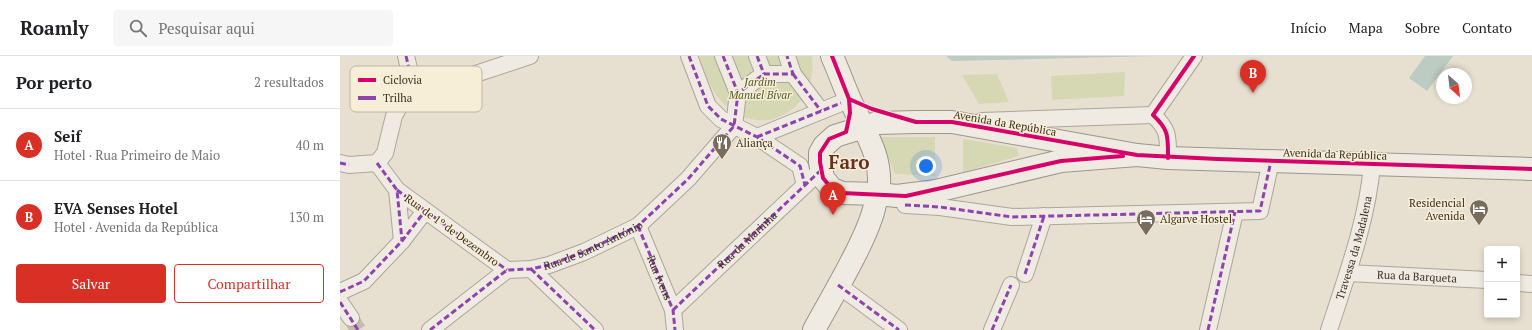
<!DOCTYPE html>
<html lang="pt">
<head>
<meta charset="utf-8">
<style>
  body { margin:0; font-family:"PT Serif",serif; background:#f6f6f6; color:#202124 }
  .controls { position:absolute; right:12px; bottom:12px; display:grid; overflow:hidden; border-radius:4px; box-shadow:0 2px 6px #0003 }
  .controls button { width:36px; height:36px; display:grid; place-items:center; padding:0; border:0; border-bottom:1px solid #e0e0e0; background:#fff; color:#202124; font:20px sans-serif }
  .compass { position:absolute; left:1096px; top:12px; width:36px; height:36px; border-radius:50%; background:#fff; box-shadow:0 2px 6px #0003; rotate:152deg }
  .you { position:absolute; left:586px; top:110px; width:14px; height:14px; margin:-10px; border:3px solid #fff; border-radius:50%; background:#1a73e8; box-shadow:0 0 0 6px #1a73e833 }
  .badge { display:grid; place-items:center; width:26px; height:26px; border-radius:50%; background:#d93025; color:#fff; font-size:13px; font-weight:700 }
  .pin { position:absolute; translate:-50% -33px; filter:drop-shadow(0 1px 2px #0008) }
  .pin::after { content:''; position:absolute; top:21px; width:14px; height:12px; background:inherit; clip-path:polygon(0 0,100% 0,50% 100%) }
  .list { margin:0; padding:0; list-style:none }
  h2 { display:flex; justify-content:space-between; align-items:center; height:52px; margin:0; padding:0 16px; font-size:17px }
  h2 small { font-size:13px; font-weight:400; color:#757577 }
  .list li { display:grid; grid-template-columns:26px 1fr auto; gap:12px; align-items:center; box-sizing:border-box; height:72px; padding:0 16px; border-top:1px solid #e0e0e0 }
  .list b { display:block; font-size:15px; white-space:nowrap }
  .list p { margin:0; font-size:13px; white-space:nowrap; color:#757577 }
  .list em { font-size:13px; font-style:normal; color:#757577 }
  .actions { display:flex; gap:8px; padding:12px 16px }
  .actions a { flex:1; padding:9px 0; border:1px solid #d93025; border-radius:4px; text-align:center; font-size:14px; color:#d93025 }
  .actions .main { background:#d93025; color:#fff }
  .icon { flex:none; width:22px; height:22px; fill:none; stroke:currentColor; stroke-width:2; stroke-linecap:round; stroke-linejoin:round }
  .map { position:relative; flex:none; width:1192px; height:274px; overflow:hidden }
  header { display:flex; align-items:center; gap:24px; box-sizing:border-box; height:56px; padding:0 20px; background:#fff; border-bottom:1px solid #e0e0e0 }
  header strong { font-size:19px }
  nav { display:flex; gap:22px; margin-inline-start:auto; font-size:14px }
  .search { width:280px; height:36px; background:#f6f6f6; display:flex; align-items:center; gap:10px; box-sizing:border-box; padding:0 14px; border-radius:4px; color:#757577; font-size:15px }
  main { display:flex }
  aside { flex:1; background:#fff }
  .map>svg:first-child { display:block }
  .green { fill:#d6d7b3 }
  .water { fill:#bcccc2 }
  .lines { fill:none; stroke-linecap:round; stroke-linejoin:round }
  .street-tunnel { stroke:#c5bcae; stroke-width:16; stroke-dasharray:16 8; stroke-linecap:butt }
  .street-casing { stroke:#ada599; stroke-width:18 }
  .secondary-casing { stroke:#9c958a; stroke-width:24 }
  .street { stroke:#efebe3; stroke-width:16 }
  .secondary { stroke:#efebe3; stroke-width:22 }
  .quiet { stroke:#8e44ad; stroke-width:3; stroke-dasharray:6 3; stroke-linecap:butt }
  .cycleway-casing { stroke:#f7eed8; stroke-width:6 }
  .cycleway { stroke:#d6006c; stroke-width:4 }
  .labels { text-anchor:middle; stroke-width:3; stroke-linejoin:round; paint-order:stroke }
  .park-label { font-size:11px; font-style:italic; fill:#4d5a26; stroke:#f7eed8 }
  .street-label { font-size:11px; fill:#3d2e20; stroke:#f7eed8 }
  .poi-label { font-size:11px; fill:#3d2e20; stroke:#f7eed8; text-anchor:start }
  .town-label { font-size:19px; font-weight:bold; fill:#6b2e1e; stroke:#f7eed8 }
  .key { fill:#f7eed8; stroke:#bfb4a1; stroke-width:1 }
  .key-label { font-size:11px; fill:#3d2e20 }
</style>
</head>
<body>
<header>
<strong>Roamly</strong>
<div class="search"><svg class="icon" aria-label="search" viewBox="0 0 24 24"><circle cx="10" cy="10" r="6"/><path d="M15 15l6 6"/></svg>Pesquisar aqui</div>
<nav><a>Início</a><a>Mapa</a><a>Sobre</a><a>Contato</a></nav>
</header>
<main>
<aside>
<h2>Por perto<small>2 resultados</small></h2>
<ul class="list">
<li><span class="badge">A</span><div><b>Seif</b><p>Hotel · Rua Primeiro de Maio</p></div><em>40 m</em></li>
<li><span class="badge">B</span><div><b>EVA Senses Hotel</b><p>Hotel · Avenida da República</p></div><em>130 m</em></li>
</ul>
<div class="actions"><a class="main">Salvar</a><a>Compartilhar</a></div>
</aside>
<div class="map">
<svg width="1192" height="274" viewBox="0 0 1192 274">
  <rect width="100%" height="100%" fill="#e7e0d1"/>
  <!-- green -->
  <g class="green">
    <path d="M359 0H472C479 54 421 87 382 46 370 34 365 16 359 0Z"/>
    <polygon points="785,16 784,40 712,44 711,20"/>
    <polygon points="657,18 669,46 639,48 622,19"/>
    <polygon points="540,81 595,81 595,120 555,118"/>
    <polygon points="623,83 677,92 679,100 623,116"/>
  </g>
  <!-- water -->
  <g class="water">
    <polygon points="606,0 817,0 612,5"/>
    <polygon points="1085,0 1113,0 1087,35 1069,22"/>
  </g>
  <g class="lines">
    <!-- street-tunnel -->
    <polyline class="street-tunnel" points="11,262 18,274"/>
    <defs>
      <g id="street">
        <polyline points="66,0 75,38"/>
        <polyline points="349,0 368,50 381,63 417,81 460,110 465,129"/>
        <polyline points="383,0 398,37 424,18 453,18 447,0"/>
        <polyline points="417,0 424,18"/>
        <polyline points="453,18 481,55"/>
        <polyline points="813,59 854,0"/>
        <path d="M813 59C829 74 828 80 828 102"/>
        <polyline points="642,65 813,59"/>
        <polyline points="417,81 501,47"/>
        <polyline points="0,107 9,109 37,107 45,97 54,60 61,47 75,38 190,0"/>
        <polyline points="37,107 57,134 62,185"/>
        <polyline points="57,134 167,214"/>
        <polyline points="565,149 600,151 672,161 920,155 931,105"/>
        <polyline points="298,170 333,254 335,274"/>
        <polyline points="191,213 255,274"/>
        <path id="s1" d="M1008 217 1147 224"/>
        <polyline points="685,218 704,160"/>
        <polyline points="1177,227 1192,228"/>
        <polyline points="498,229 559,274"/>
        <polyline points="0,236 24,225 62,185 85,155"/>
        <polyline points="0,246 11,262"/>
        <path id="s2" d="M333 254 481 114"/>
        <path id="s3" d="M90 274 167 214 191 213 209 209 244 196 298 170 348 123 394 70 398 37"/>
        <polyline points="652,274 671,229"/>
        <polyline points="868,274 895,156"/>
        <path id="s4" d="M989 274C1006 222 1028 162 1032 108"/>
      </g>
      <g id="secondary">
        <path d="M492 0C499 16 505 33 512 48 526 78 544 103 538 138"/>
        <polyline points="797,99 721,105 596,135 557,140 538,138 502,137 492,133 483,122 480,106 480,97 484,90 495,80 537,67 576,66 612,66 797,99 828,102 1192,113"/>
        <path d="M474 274C489 245 538 167 536 138"/>
      </g>
    </defs>
    <!-- street casing -->
    <use href="#street" class="street-casing"/>
    <!-- secondary casing -->
    <use href="#secondary" class="secondary-casing"/>
    <!-- street -->
    <use href="#street" class="street"/>
    <!-- secondary -->
    <use href="#secondary" class="secondary"/>
    <!-- quiet -->
    <g class="quiet">
      <polyline points="66,0 75,38"/>
      <polyline points="349,0 368,50 381,63 417,81 460,110 465,129"/>
      <polyline points="383,0 398,37 424,18 453,18 447,0"/>
      <polyline points="417,0 424,18"/>
      <polyline points="453,18 481,55"/>
      <polyline points="417,81 501,47"/>
      <polyline points="0,107 9,109"/>
      <polyline points="37,107 57,134 62,185"/>
      <polyline points="57,134 167,214"/>
      <polyline points="565,149 600,151 672,161 920,155 931,105"/>
      <path id="s5" d="M298 170 333 254 335 274"/>
      <polyline points="191,213 255,274"/>
      <polyline points="685,218 704,160"/>
      <polyline points="498,229 559,274"/>
      <polyline points="0,236 24,225 62,185 85,155"/>
      <polyline points="0,246 18,274"/>
      <polyline points="333,254 481,114"/>
      <polyline points="90,274 167,214 191,213 209,209 244,196 298,170 348,123 394,70 398,37"/>
      <polyline points="652,274 671,229"/>
      <polyline points="868,274 895,156"/>
    </g>
    <defs>
      <g id="cycleway">
        <polyline points="492,0 509,43 510,57 506,76 489,83 480,97 480,106 483,122 492,133 502,137 566,140 721,105 783,100"/>
        <polyline points="509,43 532,53 576,66 612,66 797,99 877,103 1192,113"/>
        <path d="M828 102C828 80 829 74 813 59L854 0"/>
      </g>
    </defs>
    <!-- cycleway casing -->
    <use href="#cycleway" class="cycleway-casing"/>
    <!-- cycleway -->
    <use href="#cycleway" class="cycleway"/>
  </g>
  <!-- icons -->
  <defs>
    <symbol id="restaurant-pin" viewBox="-11 -11 22 30"><path d="M0 17L-7.5 6A9.5 9.5 0 1 1 7.5 6Z" fill="#786c5e" stroke="#f7eed8"/><path d="M-5-6h1v4h1v-4h1v4h1v-4h1v5L-1.5 .5V6h-2V.5L-5-1ZM5-6V6H3V1.5H1.5Q1.5-4 5-6Z" fill="#fff"/></symbol>
    <symbol id="hotel-pin" viewBox="-11 -11 22 30"><path d="M0 17L-7.5 6A9.5 9.5 0 1 1 7.5 6Z" fill="#786c5e" stroke="#f7eed8"/><path d="M-6-4.5h1.5V1H6V5H4.5V3h-9V5H-6ZM-4 0a1.8 1.8 0 1 1 3.6 0ZM.5 0V-2.5h3Q6-2.5 6 0Z" fill="#fff"/></symbol>
  </defs>
  <g fill-rule="evenodd">
    <use href="#restaurant-pin" x="371" y="76" width="22" height="30"/>
    <use href="#hotel-pin" x="1128" y="142" width="22" height="30"/>
    <use href="#hotel-pin" x="795" y="152" width="22" height="30"/>
  </g>
  <g class="labels">
    <!-- park labels -->
    <g class="park-label">
      <text x="420" y="30">Jardim<tspan x="420" dy="13">Manuel Bívar</tspan></text>
    </g>
    <!-- street labels -->
    <g class="street-label">
      <text transform="translate(665 67) rotate(10)" y="4">Avenida da República</text>
      <text transform="translate(995 98) rotate(2)" y="4">Avenida da República</text>
      <text transform="translate(112 174) rotate(36)" y="4">Rua de 1º de Dezembro</text>
      <text dy="4" stroke="none"><textPath href="#s2" startOffset="102">Rua da Marinha</textPath></text>
      <text dy="4" stroke="none"><textPath href="#s3" startOffset="188">Rua de Santo António</textPath></text>
      <text dy="4" stroke="none"><textPath href="#s4" startOffset="86">Travessa da Madalena</textPath></text>
      <text dy="4" stroke="none"><textPath href="#s1" startOffset="69">Rua da Barqueta</textPath></text>
      <text dy="4" stroke="none"><textPath href="#s5" startOffset="56">Rua Ivens</textPath></text>
    </g>
    <!-- poi labels -->
    <g class="poi-label">
      <text x="396" y="91">Aliança</text>
      <text x="1125" y="151" text-anchor="end">Residencial<tspan x="1125" dy="13">Avenida</tspan></text>
      <text x="820" y="167">Algarve Hostel</text>
    </g>
    <!-- town labels -->
    <g class="town-label">
      <text x="509" y="113">Faro</text>
    </g>
  </g>
  <!-- legend -->
  <rect x="10" y="10" width="132" height="46" rx="6" class="key"/>
  <rect x="18" y="22" width="18" height="4" fill="#d6006c"/>
  <rect x="18" y="40" width="18" height="4" fill="#8e44ad"/>
  <g class="key-label">
    <text x="43" y="28">Ciclovia</text>
    <text x="43" y="46">Trilha</text>
  </g>
</svg>
<div class="controls">
<button>+</button>
<button>−</button>
</div>
<svg class="compass" viewBox="-18 -18 36 36"><path d="M0-13l5 13h-10z" fill="#e53935"/><path d="M0 13l5-13h-10z" fill="#757577"/></svg>
<div class="you"></div>
<div class="pin badge" style="left:493px;top:159px">A</div>
<div class="pin badge" style="left:913px;top:37px">B</div>
</div>
</main>
</body>
</html>
